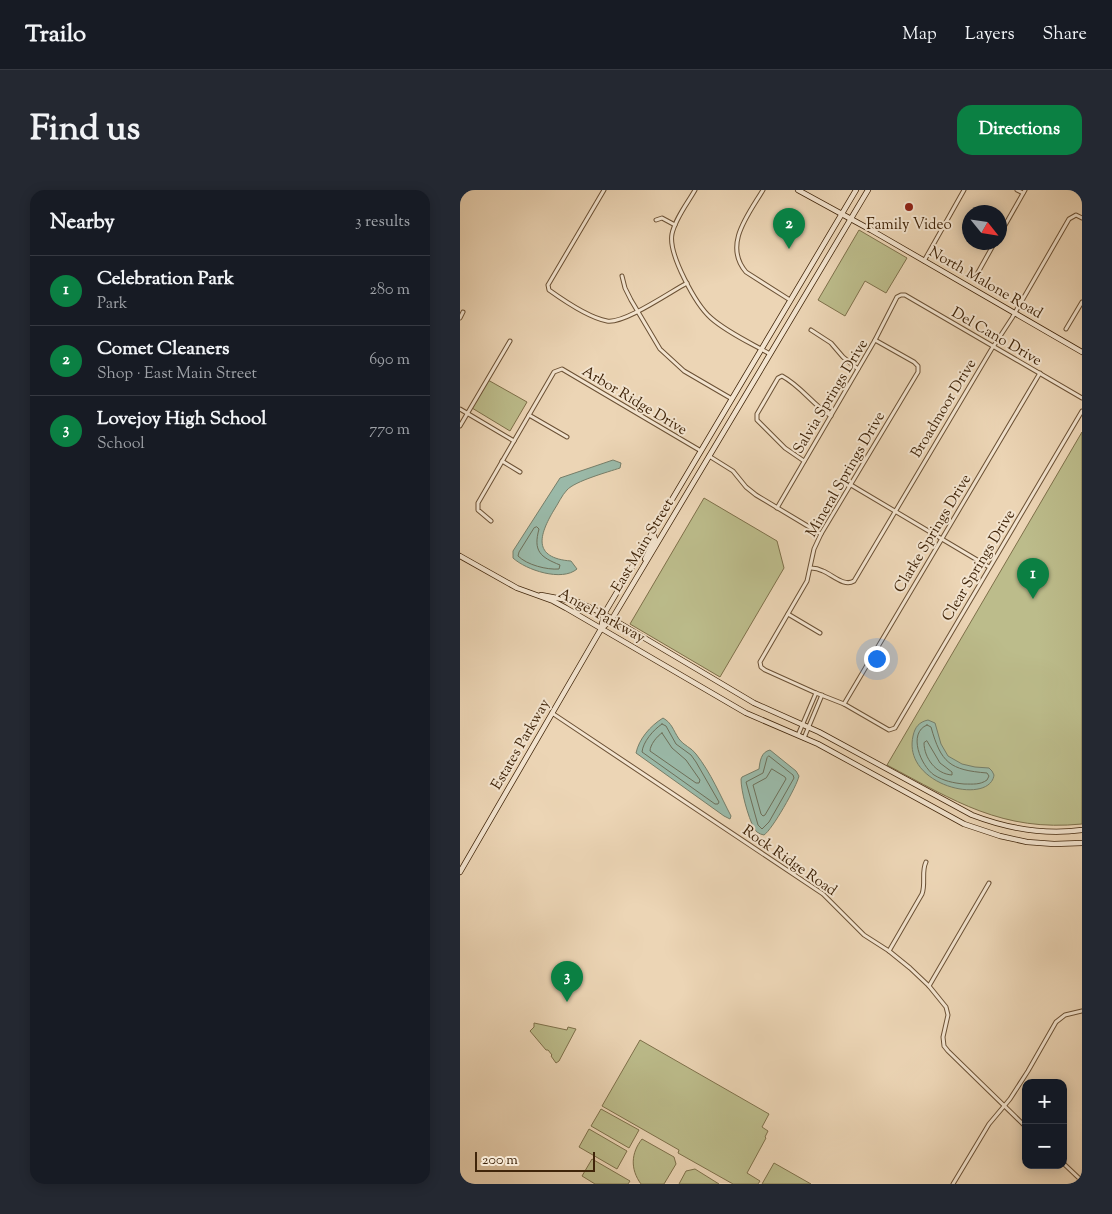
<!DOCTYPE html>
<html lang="en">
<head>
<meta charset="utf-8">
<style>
  body { margin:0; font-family:"Sorts Mill Goudy",serif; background:#242831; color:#f1f3f6 }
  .controls { position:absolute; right:15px; bottom:15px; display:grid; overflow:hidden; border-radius:10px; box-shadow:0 2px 12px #0003 }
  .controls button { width:45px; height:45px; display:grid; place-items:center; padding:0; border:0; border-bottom:1px solid #363941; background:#171b24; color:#f1f3f6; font:25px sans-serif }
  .compass { position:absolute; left:502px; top:15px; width:45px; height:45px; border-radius:50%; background:#171b24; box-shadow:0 2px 12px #0003; rotate:120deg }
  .scale { position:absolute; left:15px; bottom:12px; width:120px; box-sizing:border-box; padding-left:5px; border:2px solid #40250a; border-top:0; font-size:14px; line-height:18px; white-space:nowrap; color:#40250a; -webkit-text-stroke:4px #f3e4cf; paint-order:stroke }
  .you { position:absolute; left:416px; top:468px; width:18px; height:18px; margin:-12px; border:4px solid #fff; border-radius:50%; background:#1a73e8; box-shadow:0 0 0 8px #1a73e833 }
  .badge { display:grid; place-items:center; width:32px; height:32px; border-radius:50%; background:#0b8043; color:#fff; font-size:16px; font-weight:700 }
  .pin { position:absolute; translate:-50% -41px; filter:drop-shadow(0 1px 2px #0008) }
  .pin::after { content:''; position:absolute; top:26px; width:18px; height:15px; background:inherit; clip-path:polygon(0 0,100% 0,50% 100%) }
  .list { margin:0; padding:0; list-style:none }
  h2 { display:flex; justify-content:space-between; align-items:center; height:65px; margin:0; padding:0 20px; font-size:21px }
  h2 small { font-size:16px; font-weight:400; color:#9ea1a6 }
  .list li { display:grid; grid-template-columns:32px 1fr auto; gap:15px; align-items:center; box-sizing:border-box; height:70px; padding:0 20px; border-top:1px solid #363941 }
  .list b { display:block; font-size:19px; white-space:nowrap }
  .list p { margin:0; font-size:16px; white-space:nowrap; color:#9ea1a6 }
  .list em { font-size:16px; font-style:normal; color:#9ea1a6 }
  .map { position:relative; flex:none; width:622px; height:994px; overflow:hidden; border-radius:15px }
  header { display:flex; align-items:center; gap:30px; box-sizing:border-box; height:70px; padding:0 25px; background:#171b24; border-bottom:1px solid #363941 }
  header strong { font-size:24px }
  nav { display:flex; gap:28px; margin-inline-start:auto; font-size:18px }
  .intro { display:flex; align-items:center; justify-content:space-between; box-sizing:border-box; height:120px; padding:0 30px }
  h1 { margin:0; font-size:35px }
  .button { padding:12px 22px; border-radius:15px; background:#0b8043; color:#fff; font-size:18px; font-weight:700 }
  main { display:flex; gap:30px; padding:0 30px }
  aside { flex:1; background:#171b24; border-radius:15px; box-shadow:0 2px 12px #0003 }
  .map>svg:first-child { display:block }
  .green { fill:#bcbc8b; stroke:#7e704a }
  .water { fill:#9ab9a8; stroke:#767e69 }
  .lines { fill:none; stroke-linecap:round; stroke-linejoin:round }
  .shore { stroke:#6d6f59; stroke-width:1 }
  .street-casing { stroke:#6b5135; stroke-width:5 }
  .secondary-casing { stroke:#40250a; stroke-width:6 }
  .street { stroke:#f3e4cf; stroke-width:3 }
  .secondary { stroke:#f3e4cf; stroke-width:4.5 }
  .poi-dot { fill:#8f2418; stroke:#f3e4cf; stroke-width:2 }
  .labels { text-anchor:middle; stroke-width:4; stroke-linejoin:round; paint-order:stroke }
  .poi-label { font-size:15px; fill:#40250a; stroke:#f3e4cf }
  .street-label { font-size:15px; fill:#40250a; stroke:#f3e4cf }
</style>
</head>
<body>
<header>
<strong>Trailo</strong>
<nav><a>Map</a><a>Layers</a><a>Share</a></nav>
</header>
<div class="intro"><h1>Find us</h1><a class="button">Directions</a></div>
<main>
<aside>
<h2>Nearby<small>3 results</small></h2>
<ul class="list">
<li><span class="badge">1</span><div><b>Celebration Park</b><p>Park</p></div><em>280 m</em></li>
<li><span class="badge">2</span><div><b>Comet Cleaners</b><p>Shop · East Main Street</p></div><em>690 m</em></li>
<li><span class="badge">3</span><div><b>Lovejoy High School</b><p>School</p></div><em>770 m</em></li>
</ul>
</aside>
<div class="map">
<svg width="622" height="994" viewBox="0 0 622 994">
  <rect width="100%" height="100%" fill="#ecd5b5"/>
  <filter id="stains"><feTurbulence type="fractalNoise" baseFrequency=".004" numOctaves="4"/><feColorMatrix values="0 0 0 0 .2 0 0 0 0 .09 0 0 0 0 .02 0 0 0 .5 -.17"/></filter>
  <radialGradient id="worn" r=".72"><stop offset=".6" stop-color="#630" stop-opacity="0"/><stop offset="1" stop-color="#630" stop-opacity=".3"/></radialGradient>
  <!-- green -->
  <g class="green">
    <polygon points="399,40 447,68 426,103 405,91 385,126 358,110"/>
    <polygon points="28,190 67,212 50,241 12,218"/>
    <path d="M622 242V634C542 642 495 611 427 575Z"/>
    <polygon points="244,308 317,351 324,378 260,487 170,434"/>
    <polygon points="74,833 107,840 108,837 116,839 99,871 96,873 91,866 92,865 88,860 86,860 70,841 74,837"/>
    <polygon points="180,850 309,924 302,937 308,941 305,947 306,948 287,983 300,991 298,994 273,994 218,963 219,960 142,916"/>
    <polygon points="141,919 179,940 169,958 131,936"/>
    <polygon points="129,939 167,961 157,979 119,957"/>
    <path d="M182 949 214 967 216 974 204 994H181C170 979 171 963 182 949Z"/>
    <polygon points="132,969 170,991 168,994 135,994 122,986"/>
    <polygon points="314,973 351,994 302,994"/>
    <polygon points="235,979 259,994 219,994 226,981"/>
  </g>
  <!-- water -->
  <g class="water">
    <path d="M153 270 161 273 160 278C148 282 115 291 107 300 102 305 98 314 94 320 79 345 72 368 111 371L117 379C102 392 66 380 53 368V361L100 288Z"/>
    <path d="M203 528C212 533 213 540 219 549 223 555 232 558 236 564 251 583 260 605 271 626L270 629 264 626 176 563C179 549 190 536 203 528Z"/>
    <path d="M468 530 475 533 481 554 488 566 502 574 515 577 529 578 532 581 534 585C530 616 442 596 453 546 455 537 459 532 468 530Z"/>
    <path d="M310 560 336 581 339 586C337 596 312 640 304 645 299 644 296 642 294 638 288 627 281 601 281 589L282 587 299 579C300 571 301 562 310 560Z"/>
  </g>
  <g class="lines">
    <!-- shore -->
    <g class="shore">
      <path d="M77 337 79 339C73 361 80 367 100 375L99 379C87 380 67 375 58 366L59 362 74 338Z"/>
      <path d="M202 534 206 536 216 554 231 565 236 572 259 612 258 614H255L182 562C183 552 193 540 202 534Z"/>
      <path d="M467 535 471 537C481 573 490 580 527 583L529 586 527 590C520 595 513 594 504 594 493 593 484 591 474 585 461 576 447 543 467 535Z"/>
      <path d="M202 543 212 558 226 570 240 590 239 593H236L190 561C190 555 197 546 202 543Z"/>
      <path d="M467 551 480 573 492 582V585C476 584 464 568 464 553Z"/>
      <polygon points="309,566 333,585 334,588 309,632 302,639 298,635 286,592 303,583 307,568"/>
      <polygon points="312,579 325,587 326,589 305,625 303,626 301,624 293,595 306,588"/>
    </g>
    <defs>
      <g id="street">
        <path d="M144 0 88 95 89 100C103 110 130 128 147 131 164 134 210 102 227 93"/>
        <path d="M235 0C227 14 215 29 212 44 208 64 236 115 251 128 268 143 291 153 310 164"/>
        <path d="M303 0C288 25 263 55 286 82L330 110"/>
        <polyline points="557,0 563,3"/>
        <polyline points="196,30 202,28 215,35"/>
        <polyline points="540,44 565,0"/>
        <polyline points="464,71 504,0"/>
        <polyline points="162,86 165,98 171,110 200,159 224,181 272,209"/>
        <polyline points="516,86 535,52"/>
        <polyline points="0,128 3,122"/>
        <polyline points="606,139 622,112"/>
        <polyline points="351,140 371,153 383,167 398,179"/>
        <polyline points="415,150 454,172 458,176 458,182 361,344 354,359 347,391 300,472 301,477 305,480 356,503 384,514 429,540 435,538 622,221"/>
        <polyline points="0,219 54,251"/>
        <polyline points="69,225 107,247"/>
        <polyline points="0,236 50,151"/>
        <polyline points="249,266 273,281 286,297 296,305 361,344"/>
        <polyline points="42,271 60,282"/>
        <path d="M344 271 325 258 297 230V224L318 188 322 186C341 196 353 215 371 226"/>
        <polyline points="391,295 529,377"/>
        <polyline points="317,318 415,150 437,107 441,105 445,105 622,208"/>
        <polyline points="31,331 18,320 18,313 94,182 102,179 241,261"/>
        <path d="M351 378C355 378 359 379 363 381 373 385 384 397 394 391L531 160 552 128 609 29 616 25 622 28"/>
        <polyline points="328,424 360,443"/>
        <polyline points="384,514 580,183"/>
        <polyline points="92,523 363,704 404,745 429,761 450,778 469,796 486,817 488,825 483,847 484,856 488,861 566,937"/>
        <polyline points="338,545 356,503"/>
        <polyline points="344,548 362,505"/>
        <path d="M429 761 462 704C466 693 461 682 466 672"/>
        <polyline points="469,796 529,693"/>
        <polyline points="603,973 622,991"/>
        <polyline points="493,994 529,934 550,909 568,881 596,832 605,825 622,821"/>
      </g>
      <g id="secondary">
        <polyline points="338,0 411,40 622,162"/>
        <polyline points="0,366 57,398 93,411 106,418 286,523 358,554 504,634 540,646 567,652 594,654 622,653"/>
        <polyline points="185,369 195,349 193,343"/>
        <path d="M81 405 118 412 144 424 294 513 359 542 512 625C546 638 585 645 622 640"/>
        <polyline points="142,438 152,429 408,0"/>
        <polyline points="0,682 141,439 144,424 396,0"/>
      </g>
    </defs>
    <!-- street casing -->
    <use href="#street" class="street-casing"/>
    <!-- secondary casing -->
    <use href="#secondary" class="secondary-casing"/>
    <!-- street -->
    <use href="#street" class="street"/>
    <!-- secondary -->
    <use href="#secondary" class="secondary"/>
  </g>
  <!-- markers -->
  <circle class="poi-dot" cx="449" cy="17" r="5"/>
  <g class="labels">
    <!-- poi labels -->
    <g class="poi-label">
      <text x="449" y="39">Family Video</text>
    </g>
    <!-- street labels -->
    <g class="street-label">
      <text transform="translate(526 92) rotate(30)" y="5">North Malone Road</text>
      <text transform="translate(537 146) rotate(30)" y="5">Del Cano Drive</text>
      <text transform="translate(370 206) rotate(-59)" y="5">Salvia Springs Drive</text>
      <text transform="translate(175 210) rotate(31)" y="5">Arbor Ridge Drive</text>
      <text transform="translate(483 218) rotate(-59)" y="5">Broadmoor Drive</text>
      <text transform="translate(385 284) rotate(-60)" y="5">Mineral Springs Drive</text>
      <text transform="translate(472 343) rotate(-59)" y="5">Clarke Springs Drive</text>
      <text transform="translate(182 355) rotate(-59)" y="5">East Main Street</text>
      <text transform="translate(518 375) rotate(-59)" y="5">Clear Springs Drive</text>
      <text transform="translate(142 425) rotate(29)" y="5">Angel Parkway</text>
      <text transform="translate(60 554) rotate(-60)" y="5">Estates Parkway</text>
      <text transform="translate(330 670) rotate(35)" y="5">Rock Ridge Road</text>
    </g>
  </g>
  <rect width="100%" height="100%" filter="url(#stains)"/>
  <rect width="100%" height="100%" fill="url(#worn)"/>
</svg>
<div class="controls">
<button>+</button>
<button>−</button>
</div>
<svg class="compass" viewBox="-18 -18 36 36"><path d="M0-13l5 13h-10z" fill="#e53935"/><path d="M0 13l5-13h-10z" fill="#9ea1a6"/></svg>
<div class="scale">200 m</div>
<div class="you"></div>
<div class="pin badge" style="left:573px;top:409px">1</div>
<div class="pin badge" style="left:329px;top:59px">2</div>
<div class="pin badge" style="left:107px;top:812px">3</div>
</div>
</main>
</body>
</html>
